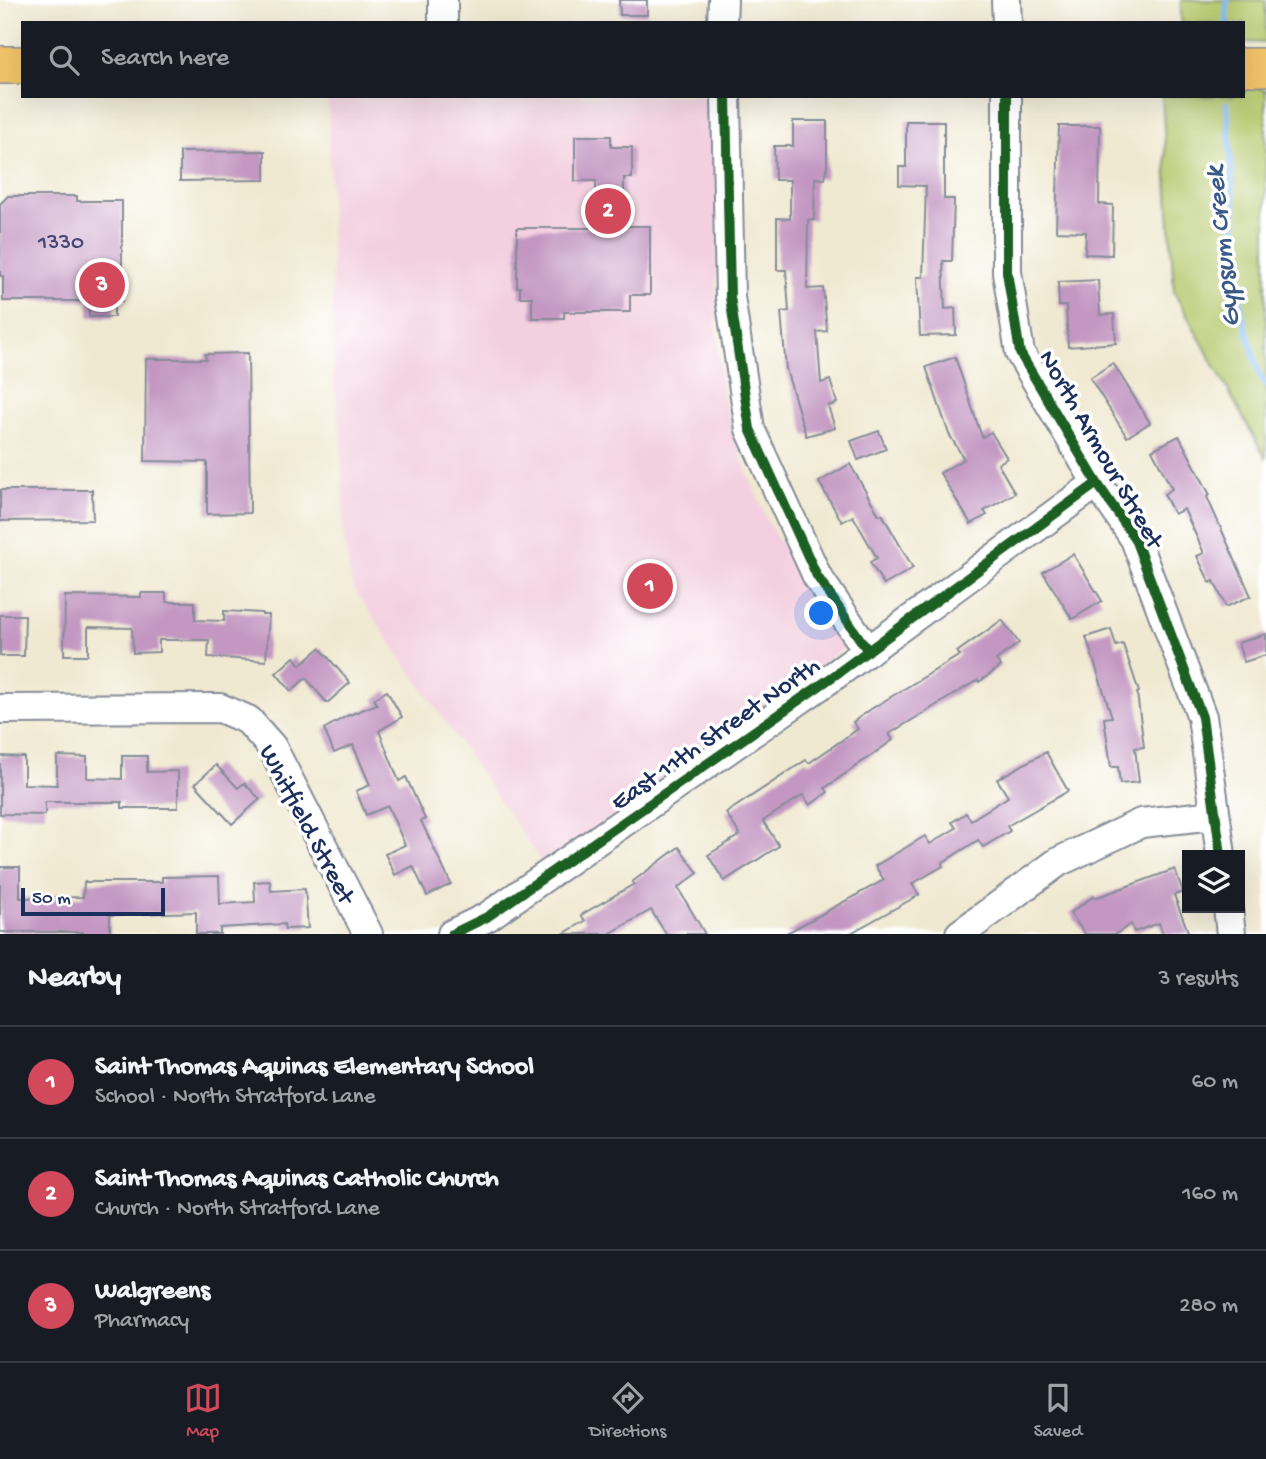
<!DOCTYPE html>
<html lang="en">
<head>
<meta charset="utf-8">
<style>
  body { margin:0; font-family:"Gochi Hand",sans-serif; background:#20242c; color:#f1f3f6 }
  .controls { position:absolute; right:21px; bottom:21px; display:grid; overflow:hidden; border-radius:0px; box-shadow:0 7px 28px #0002 }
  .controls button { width:63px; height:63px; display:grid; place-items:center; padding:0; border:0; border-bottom:2px solid #363941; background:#171b24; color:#f1f3f6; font:35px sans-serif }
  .scale { position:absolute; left:21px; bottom:18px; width:144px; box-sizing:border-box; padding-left:7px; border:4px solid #1b2f5e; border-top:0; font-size:19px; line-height:24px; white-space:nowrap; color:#1b2f5e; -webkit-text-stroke:5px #fff; paint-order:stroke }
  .you { position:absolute; left:822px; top:614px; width:24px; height:24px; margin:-18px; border:5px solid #fff; border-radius:50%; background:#1a73e8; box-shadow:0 0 0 10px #1a73e833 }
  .badge { display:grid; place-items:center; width:46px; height:46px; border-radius:50%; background:#d1495b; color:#fff; font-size:23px; font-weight:700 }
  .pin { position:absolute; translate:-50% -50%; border:4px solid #fff; box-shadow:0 2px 7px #0006 }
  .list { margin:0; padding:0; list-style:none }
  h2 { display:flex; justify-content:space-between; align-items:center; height:91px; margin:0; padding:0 28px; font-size:30px }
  h2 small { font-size:23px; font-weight:400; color:#9ea1a6 }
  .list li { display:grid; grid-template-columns:46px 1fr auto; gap:21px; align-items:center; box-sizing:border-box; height:112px; padding:0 28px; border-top:2px solid #363941 }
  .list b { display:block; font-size:26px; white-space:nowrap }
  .list p { margin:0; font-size:23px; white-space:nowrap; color:#9ea1a6 }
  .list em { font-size:23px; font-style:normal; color:#9ea1a6 }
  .icon { flex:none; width:38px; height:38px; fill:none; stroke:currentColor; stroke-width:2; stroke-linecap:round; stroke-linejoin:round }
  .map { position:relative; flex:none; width:1266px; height:934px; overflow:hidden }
  .search { position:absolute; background:#171b24; box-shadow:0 7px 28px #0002; left:21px; right:21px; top:21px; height:77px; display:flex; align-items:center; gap:18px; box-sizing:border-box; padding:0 24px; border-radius:0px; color:#9ea1a6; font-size:26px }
  .sheet { height:427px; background:#171b24 }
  nav { display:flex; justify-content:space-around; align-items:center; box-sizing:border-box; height:98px; border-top:2px solid #363941; background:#171b24; font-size:19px; color:#9ea1a6 }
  nav a { display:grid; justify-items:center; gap:4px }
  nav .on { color:#d1495b }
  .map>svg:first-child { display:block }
  .built { fill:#f3cfdf }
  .green { fill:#b5c86c; stroke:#687c65; stroke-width:2 }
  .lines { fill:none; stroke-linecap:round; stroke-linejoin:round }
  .stream { stroke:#81bbf3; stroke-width:6 }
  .building { fill:#c397c2 }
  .minor-casing { stroke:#868c98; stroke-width:32 }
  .major-casing { stroke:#868c98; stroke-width:40 }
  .minor { stroke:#fff; stroke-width:28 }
  .major { stroke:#f1c369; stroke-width:37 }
  .cycleway-casing { stroke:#fff; stroke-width:15 }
  .cycleway { stroke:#1b5e20; stroke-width:10 }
  .labels { text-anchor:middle; stroke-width:7; stroke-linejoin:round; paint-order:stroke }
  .number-label { font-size:23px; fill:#454977 }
  .street-label { font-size:26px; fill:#1b2f5e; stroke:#fff }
  .water-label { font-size:28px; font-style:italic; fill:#3a598b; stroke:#fff }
</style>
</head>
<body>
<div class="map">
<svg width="1266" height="934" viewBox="0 0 1266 934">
  <rect width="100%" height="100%" fill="#fff"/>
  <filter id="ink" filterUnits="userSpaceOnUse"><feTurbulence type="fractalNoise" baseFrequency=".0143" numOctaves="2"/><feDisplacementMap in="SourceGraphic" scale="14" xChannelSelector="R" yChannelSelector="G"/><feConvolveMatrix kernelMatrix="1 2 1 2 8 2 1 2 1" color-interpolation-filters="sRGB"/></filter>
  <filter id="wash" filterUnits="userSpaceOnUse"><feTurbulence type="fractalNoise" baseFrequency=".00686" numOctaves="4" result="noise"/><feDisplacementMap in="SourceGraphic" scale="28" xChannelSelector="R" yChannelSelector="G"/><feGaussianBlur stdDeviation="1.57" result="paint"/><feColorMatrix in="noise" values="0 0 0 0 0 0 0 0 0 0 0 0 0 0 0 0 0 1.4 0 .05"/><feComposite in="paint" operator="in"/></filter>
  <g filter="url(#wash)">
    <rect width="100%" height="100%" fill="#f0e9d1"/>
    <!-- built -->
    <polygon class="built" points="328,96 719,96 716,332 724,402 743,461 767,520 821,615 845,647 545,867 352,586 344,537 341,435 334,381"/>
    <!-- green -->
    <g class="green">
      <polygon points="1181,0 1266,0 1266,43 1243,42 1243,23 1181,23"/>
      <polygon points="1243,88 1260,88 1266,90 1266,459 1174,292 1162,96 1243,96"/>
    </g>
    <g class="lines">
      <!-- stream -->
      <g class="stream">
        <polyline points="1226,23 1227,0"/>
        <polyline points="1227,104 1242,313 1259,374 1266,384"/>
      </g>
    </g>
    <g id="blocks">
      <!-- building -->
      <g class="building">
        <polygon points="619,0 647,0 647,15 620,15"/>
        <polygon points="793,121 827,121 827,168 825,179 815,178 814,220 808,220 807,289 823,288 827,331 817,332 821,383 830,380 837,403 828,406 835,428 806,436 786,369 781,312 789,311 786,270 777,270 777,218 790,219 790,180 775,180 774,146 793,146"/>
        <polygon points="906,121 944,121 944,199 954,199 952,261 943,261 945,309 955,308 956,335 920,336 917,277 923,277 926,186 899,185 899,167 906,167"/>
        <polygon points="1059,126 1100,126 1099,204 1113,205 1112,255 1085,254 1086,232 1056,231"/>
        <polygon points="575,136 611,136 611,147 632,147 632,178 624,178 624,196 620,196 620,226 650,226 650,295 630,295 630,312 564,312 564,318 532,318 532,297 520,297 520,287 517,287 517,228 596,228 596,181 575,181"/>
        <polygon points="265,151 265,180 180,181 180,152"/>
        <polygon points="8,196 77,196 77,201 122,201 122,301 114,301 114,317 89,317 89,301 3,301 3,276 0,276 0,204"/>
        <polygon points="1098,280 1100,315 1114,314 1116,343 1068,347 1066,306 1059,306 1058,282"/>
        <polygon points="248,353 250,513 207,514 207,462 145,461 146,359 206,359 205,354"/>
        <polygon points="955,357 982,437 991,432 1007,458 998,464 1015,493 984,511 987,515 971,524 940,473 964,459 949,434 926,367"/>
        <polygon points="1113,363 1150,423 1127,437 1090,378"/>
        <polygon points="879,431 886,449 858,460 851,441"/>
        <polygon points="1179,436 1210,495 1207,497 1251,596 1226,607 1214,581 1210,583 1197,556 1204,553 1184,509 1174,514 1164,494 1172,489 1152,450"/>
        <polygon points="850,464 879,515 882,514 913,568 884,585 870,562 877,558 853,516 842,522 819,482"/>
        <polygon points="0,490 92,490 93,520 0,521"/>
        <polygon points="1073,554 1102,601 1072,619 1043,572"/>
        <polygon points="141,593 166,593 166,602 195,602 195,620 224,621 224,611 262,613 262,615 269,615 266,661 208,657 209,640 159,640 159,652 133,653 132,628 88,627 88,655 64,655 65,596 141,597"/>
        <polygon points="0,615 25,615 24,656 0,656"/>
        <polygon points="1002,620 1019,643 996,660 1001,666 979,682 978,680 889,734 893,740 825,788 828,792 810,805 803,795 763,821 779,846 724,881 708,855 740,835 726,813 806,760 809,763 858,729 853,722 871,709 960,655 957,652"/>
        <polygon points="1111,629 1116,646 1123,644 1139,692 1137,693 1144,747 1135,748 1139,782 1120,784 1118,767 1111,767 1104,718 1112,717 1086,637"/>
        <polygon points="1266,634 1266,655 1244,662 1238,643"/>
        <polygon points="320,648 350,683 327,703 306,678 291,691 276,673 294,657 300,665"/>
        <polygon points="387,691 402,717 379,731 399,781 406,777 425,819 421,821 451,884 427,896 413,866 395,875 385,854 405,845 388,806 366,815 356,791 370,785 353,745 334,753 324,729 347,716 377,704 374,699"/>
        <polygon points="1046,752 1068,791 1007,826 1010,831 983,847 978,840 942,863 943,866 912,884 919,895 849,934 785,934 884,880 875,866 925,836 930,844 956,828 952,822 966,813 971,820 1008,797 997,779"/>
        <polygon points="0,756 24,757 24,784 57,785 57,756 87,757 87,778 122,779 122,756 147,756 147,772 178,771 178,808 122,808 122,802 45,802 45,815 0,814"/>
        <polygon points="216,765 238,788 244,783 260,799 232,824 195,784"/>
        <polygon points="679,847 698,873 678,888 705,934 666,934 651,910 609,934 563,934 585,921 581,915 634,884 632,882"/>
        <polygon points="0,867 20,867 20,898 83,897 84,882 162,882 162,877 219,876 220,904 255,902 254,882 270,881 271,891 305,889 308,928 285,929 284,924 220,928 220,934 196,934 196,912 110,915 110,934 83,934 83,932 0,932"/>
        <polygon points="1175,869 1183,892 1174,895 1189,934 1163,934 1159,923 1134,932 1131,924 1116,934 1085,934 1070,913 1094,896 1095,898"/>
      </g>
    </g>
  </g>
  <g filter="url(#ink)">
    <use href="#blocks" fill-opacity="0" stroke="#868c98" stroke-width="2"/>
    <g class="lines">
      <defs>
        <g id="minor">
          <polyline points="1006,0 1007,23"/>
          <polyline points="443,23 443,0"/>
          <polyline points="722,23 723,0"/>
          <polyline points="726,96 730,297 750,429 817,576 868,651"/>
          <polyline points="1007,96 1007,272 1020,353 1097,483 1135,539 1202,717 1221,855"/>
          <polyline points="0,709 220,708 248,720 272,747 368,934"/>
          <polyline points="1228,908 1231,934"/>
          <polyline points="452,934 487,917 835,675 1097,483"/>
          <polyline points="960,934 1058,862 1141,823 1215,815"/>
        </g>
        <g id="major">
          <polyline points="0,65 23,65"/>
          <polyline points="1243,67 1266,67"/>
        </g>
      </defs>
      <!-- minor casing -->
      <use href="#minor" class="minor-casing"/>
      <!-- major casing -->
      <use href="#major" class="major-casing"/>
      <!-- minor -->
      <use href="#minor" class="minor"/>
      <!-- major -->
      <use href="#major" class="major"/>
      <defs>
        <g id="cycleway">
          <polyline points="726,96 730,297 750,429 817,576 868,651"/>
          <polyline points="1007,96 1007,272 1020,353 1097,483 1135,539 1202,717 1221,855"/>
          <polyline points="452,934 487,917 835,675 1097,483"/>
        </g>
      </defs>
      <!-- cycleway casing -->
      <use href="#cycleway" class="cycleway-casing"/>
      <!-- cycleway -->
      <use href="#cycleway" class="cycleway"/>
    </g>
  </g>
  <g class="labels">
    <!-- number labels -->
    <g class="number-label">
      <text x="61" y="248">1330</text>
    </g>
    <!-- street labels -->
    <g class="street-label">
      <text transform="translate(1103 448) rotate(60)" y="9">North Armour Street</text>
      <text transform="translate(714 732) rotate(-35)" y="9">East 11th Street North</text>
      <text transform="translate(309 823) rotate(62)" y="9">Whitfield Street</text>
    </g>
    <!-- water labels -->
    <g class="water-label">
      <text transform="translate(1220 247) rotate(-96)" y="10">Gypsum Creek</text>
    </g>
  </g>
</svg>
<div class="controls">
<button><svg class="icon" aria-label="layers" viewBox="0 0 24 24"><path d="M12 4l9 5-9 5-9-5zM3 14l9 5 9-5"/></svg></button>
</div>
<div class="scale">50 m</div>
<div class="you"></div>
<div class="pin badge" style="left:650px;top:586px">1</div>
<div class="pin badge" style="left:608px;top:211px">2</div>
<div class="pin badge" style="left:102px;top:285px">3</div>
<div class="search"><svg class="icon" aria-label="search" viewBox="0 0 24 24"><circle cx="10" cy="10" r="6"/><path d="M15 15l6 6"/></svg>Search here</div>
</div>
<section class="sheet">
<h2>Nearby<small>3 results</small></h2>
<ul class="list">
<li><span class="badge">1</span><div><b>Saint Thomas Aquinas Elementary School</b><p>School · North Stratford Lane</p></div><em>60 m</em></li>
<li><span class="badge">2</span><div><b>Saint Thomas Aquinas Catholic Church</b><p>Church · North Stratford Lane</p></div><em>160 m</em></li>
<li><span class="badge">3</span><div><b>Walgreens</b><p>Pharmacy</p></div><em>280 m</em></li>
</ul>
</section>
<nav>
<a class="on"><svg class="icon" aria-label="map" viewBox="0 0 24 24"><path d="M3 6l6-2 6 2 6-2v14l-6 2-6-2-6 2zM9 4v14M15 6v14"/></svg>Map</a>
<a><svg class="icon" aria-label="directions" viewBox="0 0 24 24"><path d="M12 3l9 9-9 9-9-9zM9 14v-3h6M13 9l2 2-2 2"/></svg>Directions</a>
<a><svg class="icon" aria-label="saved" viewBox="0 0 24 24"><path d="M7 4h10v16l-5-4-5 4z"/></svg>Saved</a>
</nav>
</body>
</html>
